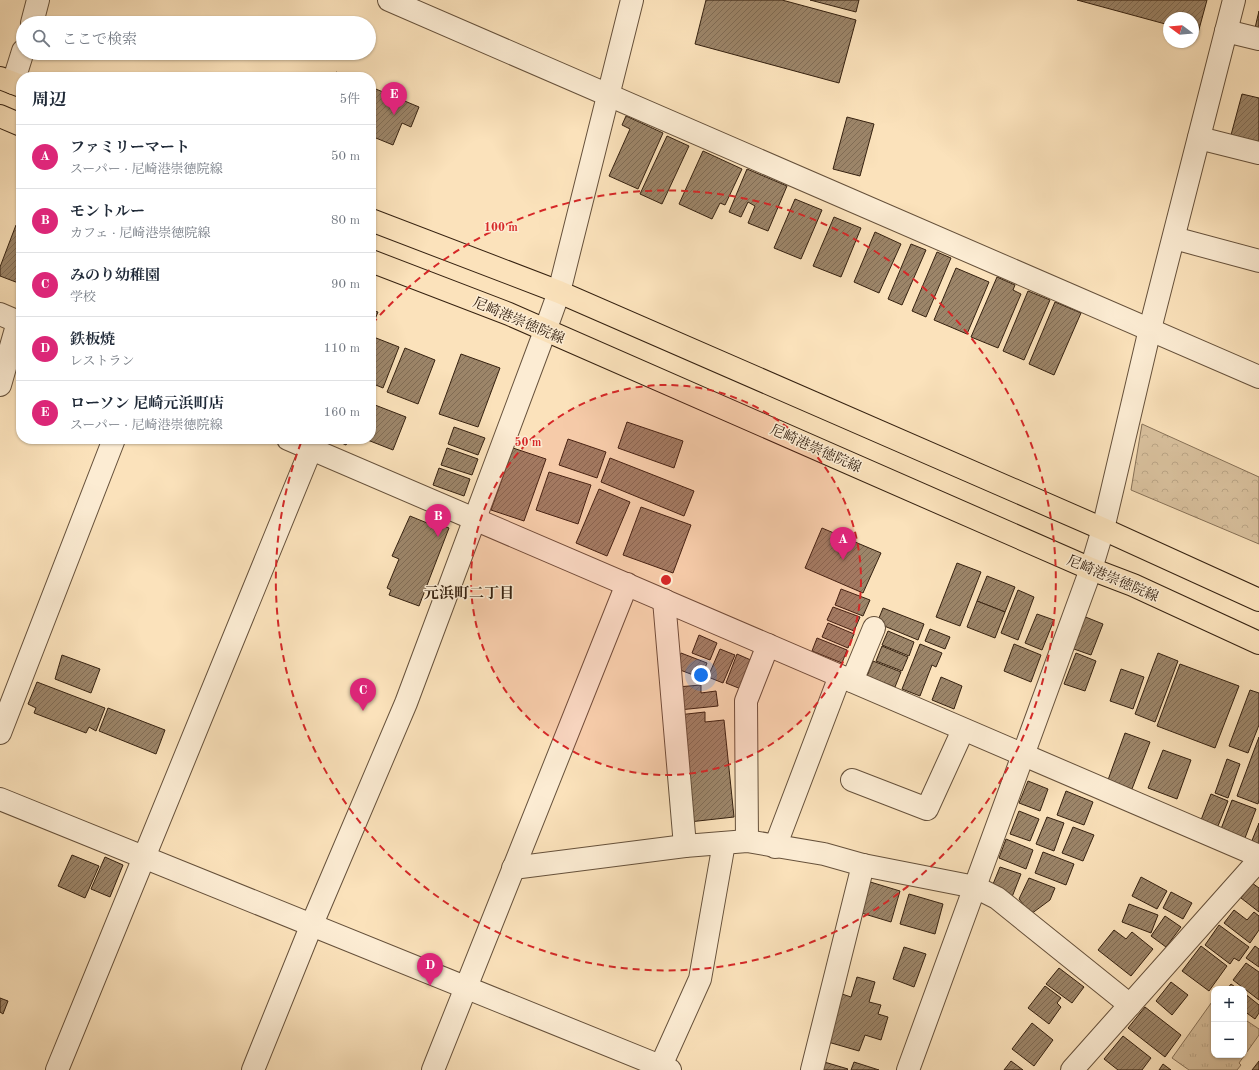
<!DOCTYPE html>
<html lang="ja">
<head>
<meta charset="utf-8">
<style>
  body { margin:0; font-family:"Old Standard TT","Noto Serif JP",serif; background:#f2f2f3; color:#1f2937 }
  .controls { position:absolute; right:12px; bottom:12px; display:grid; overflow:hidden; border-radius:8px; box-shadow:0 1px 3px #0004 }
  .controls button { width:36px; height:36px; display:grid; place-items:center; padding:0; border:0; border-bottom:1px solid #e0e1e3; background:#fff; color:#1f2937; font:20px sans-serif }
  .compass { position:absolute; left:1163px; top:12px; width:36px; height:36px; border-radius:50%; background:#fff; box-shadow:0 1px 3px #0004; rotate:286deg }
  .you { position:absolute; left:701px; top:675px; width:14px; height:14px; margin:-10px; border:3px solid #fff; border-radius:50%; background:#1a73e8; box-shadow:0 0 0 6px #1a73e833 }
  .badge { display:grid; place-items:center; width:26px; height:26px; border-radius:50%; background:#db2777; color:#fff; font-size:13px; font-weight:700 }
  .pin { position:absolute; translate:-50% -33px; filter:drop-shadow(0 1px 2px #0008) }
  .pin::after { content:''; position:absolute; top:21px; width:14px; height:12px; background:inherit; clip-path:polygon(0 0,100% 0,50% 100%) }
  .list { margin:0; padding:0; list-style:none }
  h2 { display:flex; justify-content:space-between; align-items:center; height:52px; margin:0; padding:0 16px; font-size:17px }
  h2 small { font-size:13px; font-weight:400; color:#747a83 }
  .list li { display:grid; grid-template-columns:26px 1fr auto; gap:12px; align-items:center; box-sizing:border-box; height:64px; padding:0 16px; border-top:1px solid #e0e1e3 }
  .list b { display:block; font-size:15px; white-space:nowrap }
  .list p { margin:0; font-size:13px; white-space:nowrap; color:#747a83 }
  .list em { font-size:13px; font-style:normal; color:#747a83 }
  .icon { flex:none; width:22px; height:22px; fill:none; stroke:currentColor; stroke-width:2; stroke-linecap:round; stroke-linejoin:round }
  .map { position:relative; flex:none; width:1259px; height:1070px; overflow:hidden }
  .search { position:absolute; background:#fff; box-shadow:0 1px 3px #0004; left:16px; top:16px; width:360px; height:44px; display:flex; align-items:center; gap:10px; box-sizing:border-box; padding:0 14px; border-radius:22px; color:#747a83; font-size:15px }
  .panel { position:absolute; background:#fff; box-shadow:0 1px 3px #0004; left:16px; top:72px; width:360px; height:372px; border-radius:16px }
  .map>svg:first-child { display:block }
  .grass { fill:url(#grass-tufts); stroke:#877157 }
  .park { fill:url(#park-crowns); stroke:#877157 }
  .building { fill:url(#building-hatch); stroke:#352110 }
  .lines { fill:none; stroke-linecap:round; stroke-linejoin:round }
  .minor-casing { stroke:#66513b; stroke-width:24 }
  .major-casing { stroke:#352110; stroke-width:24 }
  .minor { stroke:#fcecd3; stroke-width:22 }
  .major { stroke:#fbe2bb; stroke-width:22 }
  .ring { fill:none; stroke:#d62828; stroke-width:2; stroke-dasharray:7 5 }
  .labels { text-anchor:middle; stroke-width:3; stroke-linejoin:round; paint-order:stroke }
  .street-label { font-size:14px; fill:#352110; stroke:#fcecd3 }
  .neighbourhood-label { font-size:15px; font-weight:bold; fill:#352110; stroke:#fcecd3 }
  .centre { fill:#d62828; stroke:#fcecd3; stroke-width:2 }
  .ring-label { font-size:12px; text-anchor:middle; font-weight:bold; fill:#d62828; stroke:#fcecd3; stroke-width:3; stroke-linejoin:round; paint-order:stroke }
</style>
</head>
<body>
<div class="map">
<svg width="1259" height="1070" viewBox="0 0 1259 1070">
  <defs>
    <pattern id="grass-tufts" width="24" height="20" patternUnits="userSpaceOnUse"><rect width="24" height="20" fill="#d9c19e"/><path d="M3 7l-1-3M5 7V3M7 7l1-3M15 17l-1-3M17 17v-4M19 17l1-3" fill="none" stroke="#bba687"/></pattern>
    <pattern id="park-crowns" width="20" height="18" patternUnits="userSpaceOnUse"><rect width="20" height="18" fill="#d9c19e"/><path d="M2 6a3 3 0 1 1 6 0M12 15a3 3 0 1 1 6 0" fill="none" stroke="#bba687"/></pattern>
    <pattern id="building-hatch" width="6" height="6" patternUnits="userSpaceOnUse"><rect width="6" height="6" fill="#9c8569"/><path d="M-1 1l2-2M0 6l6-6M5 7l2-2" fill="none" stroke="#806c55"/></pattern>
  </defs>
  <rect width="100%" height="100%" fill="#fbe2bb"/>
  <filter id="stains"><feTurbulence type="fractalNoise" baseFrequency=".005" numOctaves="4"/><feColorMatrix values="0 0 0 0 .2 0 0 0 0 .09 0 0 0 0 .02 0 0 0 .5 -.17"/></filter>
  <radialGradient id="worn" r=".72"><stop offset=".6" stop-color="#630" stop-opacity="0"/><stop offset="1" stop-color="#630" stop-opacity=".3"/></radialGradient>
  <!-- grass -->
  <polygon class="grass" points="1214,999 1214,1055 1244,1055 1244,1019 1259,1029 1259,1035 1239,1063 1241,1065 1237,1070 1189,1070 1172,1058"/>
  <!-- park -->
  <polygon class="park" points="1142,424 1259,477 1259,544 1131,490"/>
  <!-- building -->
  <g class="building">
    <polygon points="706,0 782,0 856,20 839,83 695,44"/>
    <polygon points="810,0 859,0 856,12"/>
    <polygon points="1077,0 1207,0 1198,33 1193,32 1193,18 1169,18 1169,25"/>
    <polygon points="1259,11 1259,29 1255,28"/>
    <polygon points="336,72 348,77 335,77"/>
    <polygon points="371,87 419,107 411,127 402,123 393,145 371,136"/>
    <polygon points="1242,94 1259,98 1259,142 1231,135"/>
    <polygon points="626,116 663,133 638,189 609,176 630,129 622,125"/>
    <polygon points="847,117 874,124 860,176 833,169"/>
    <polygon points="667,136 689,146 662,204 640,194"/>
    <polygon points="703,151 742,169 725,205 720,203 712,219 679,204"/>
    <polygon points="747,169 787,186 768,231 748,223 755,206 748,202 741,217 729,212"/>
    <polygon points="795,199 822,210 801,259 774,248"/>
    <polygon points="834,217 861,228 841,277 813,266"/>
    <polygon points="16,225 21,227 21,284 0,276 0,267"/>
    <polygon points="875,232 901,244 879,293 854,282"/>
    <polygon points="911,244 926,250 902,305 888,299"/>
    <polygon points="937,252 951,258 926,317 912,311"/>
    <polygon points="956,268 989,282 967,334 934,320"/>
    <polygon points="997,277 1015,285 1013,290 1021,294 998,348 971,337"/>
    <polygon points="1028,291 1050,300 1024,360 1003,351"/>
    <polygon points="1055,302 1081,313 1054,375 1029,364"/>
    <polygon points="371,310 378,312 371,329"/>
    <polygon points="371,336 399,347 383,388 371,383"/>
    <polygon points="405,348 435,360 418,404 387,392"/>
    <polygon points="461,354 500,368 478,427 439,414"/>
    <polygon points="375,405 406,417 393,450 365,439 371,439 371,416"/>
    <polygon points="627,422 683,441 674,468 618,448"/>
    <polygon points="454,427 485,438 478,455 448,444"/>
    <polygon points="333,439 349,439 346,445"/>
    <polygon points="568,439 606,452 597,478 559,465"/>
    <polygon points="447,448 478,459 472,475 441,465"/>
    <polygon points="513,448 546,459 524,521 491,510"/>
    <polygon points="610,458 694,491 684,516 601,482"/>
    <polygon points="439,468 470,479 464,496 433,485"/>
    <polygon points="549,472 591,485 578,524 536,510"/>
    <polygon points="599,489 630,502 607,556 576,543"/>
    <polygon points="641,507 691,525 673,573 623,555"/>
    <polygon points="410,516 432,525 434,522 449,528 419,606 389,595 391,590 387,588 399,559 392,556"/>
    <polygon points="822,528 881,553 863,593 805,568"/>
    <polygon points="957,563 981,572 960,626 936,617"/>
    <polygon points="987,576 1015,587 1005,612 977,601"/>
    <polygon points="841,589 870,600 863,616 835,605"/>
    <polygon points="1018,590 1034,597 1018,640 1001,633"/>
    <polygon points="977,601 1005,612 995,638 967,627"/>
    <polygon points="833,607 860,617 854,631 827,620"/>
    <polygon points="883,608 924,624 918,640 877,623"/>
    <polygon points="1037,614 1054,620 1042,650 1025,643"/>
    <polygon points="1083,616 1103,624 1091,655 1071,648"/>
    <polygon points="828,623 854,634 848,648 822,637"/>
    <polygon points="930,629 950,637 945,649 925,641"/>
    <polygon points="888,631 914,642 909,656 882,645"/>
    <polygon points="699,635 717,643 710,660 692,653"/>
    <polygon points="817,638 847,650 842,663 812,651"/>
    <polygon points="920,644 942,653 936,667 932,665 920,696 902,689"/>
    <polygon points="1014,644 1041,655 1031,682 1004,671"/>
    <polygon points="882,646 908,657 902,671 876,661"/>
    <polygon points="720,649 735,655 723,683 708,677"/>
    <polygon points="681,653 707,663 701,678 675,668"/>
    <polygon points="1076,653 1096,661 1085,691 1064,684"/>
    <polygon points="1158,653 1178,661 1155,722 1135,714"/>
    <polygon points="737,654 753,661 741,689 726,683"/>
    <polygon points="62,655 100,669 91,693 55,679"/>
    <polygon points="873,661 901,672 895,687 867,676"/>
    <polygon points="1180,664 1239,686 1215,748 1157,726"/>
    <polygon points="1121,669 1144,677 1133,709 1110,701"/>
    <polygon points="941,677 962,686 954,709 932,700"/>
    <polygon points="37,682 105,708 96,731 89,727 86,733 34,713 36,708 28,704"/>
    <polygon points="701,685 701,693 716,691 718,706 679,710 677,687"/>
    <polygon points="1250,690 1259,693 1259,725 1248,753 1229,746"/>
    <polygon points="108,708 165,730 156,754 99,731"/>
    <polygon points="705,712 705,722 724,720 734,817 689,822 678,715"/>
    <polygon points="1125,733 1150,742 1132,789 1108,780"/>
    <polygon points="1259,737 1259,800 1258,804 1237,796"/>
    <polygon points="1163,750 1191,760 1177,799 1148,788"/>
    <polygon points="1227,759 1240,764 1228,798 1215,793"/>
    <polygon points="1028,781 1048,789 1040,811 1019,803"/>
    <polygon points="1066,791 1093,802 1084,825 1057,815"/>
    <polygon points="1211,794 1228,801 1218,826 1201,820"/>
    <polygon points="1232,800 1256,809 1245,838 1221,829"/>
    <polygon points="1019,811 1039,819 1030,841 1010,834"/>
    <polygon points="1047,817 1064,823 1054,851 1036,844"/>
    <polygon points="1259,823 1259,846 1251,843"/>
    <polygon points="1073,827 1094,835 1083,861 1062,853"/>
    <polygon points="1006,839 1033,850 1026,869 999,858"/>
    <polygon points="1043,852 1074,864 1066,885 1035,873"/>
    <polygon points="72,855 99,866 85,898 58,886"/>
    <polygon points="105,857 123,865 110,897 91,889"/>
    <polygon points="1000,867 1021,874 1012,897 991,889"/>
    <polygon points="1141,877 1167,891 1157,909 1132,896"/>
    <polygon points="1029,878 1055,888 1050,900 1031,914 1019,899"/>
    <polygon points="867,881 900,891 891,922 858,912"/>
    <polygon points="1252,883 1259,888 1259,912 1241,898"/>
    <polygon points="1171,892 1192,903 1183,919 1163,908"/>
    <polygon points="909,894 943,904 935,934 900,924"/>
    <polygon points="1129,904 1158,915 1151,933 1122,922"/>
    <polygon points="1234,910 1247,920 1254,912 1259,916 1259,930 1250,943 1224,923"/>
    <polygon points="1165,916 1181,927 1166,947 1151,936"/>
    <polygon points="1219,925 1249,947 1239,961 1234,958 1230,964 1205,945"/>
    <polygon points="1114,930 1126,939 1132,932 1153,949 1131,976 1098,950"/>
    <polygon points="1201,946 1227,966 1209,991 1182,971"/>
    <polygon points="1255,946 1259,949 1259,967 1246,958"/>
    <polygon points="904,947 926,954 914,987 893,979"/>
    <polygon points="1246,963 1259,972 1259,1000 1233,980"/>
    <polygon points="1059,968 1084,987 1072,1003 1046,984"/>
    <polygon points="857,977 875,982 869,1002 881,1005 878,1014 888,1017 881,1040 865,1035 859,1051 828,1042 842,994 851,997"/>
    <polygon points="1171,982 1188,995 1172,1015 1156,1001"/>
    <polygon points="1231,984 1238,989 1227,989"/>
    <polygon points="1045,986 1061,998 1057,1003 1061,1007 1049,1024 1028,1008"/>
    <polygon points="1244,993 1259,1005 1259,1013 1255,1019 1244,1011"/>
    <polygon points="0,998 8,1001 3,1014 0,1012"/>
    <polygon points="1145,1007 1181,1035 1165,1057 1128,1028"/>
    <polygon points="1032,1023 1053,1040 1034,1066 1012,1049"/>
    <polygon points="1123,1036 1151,1058 1142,1070 1118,1070 1104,1059"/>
    <polygon points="821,1061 848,1069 847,1070 819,1070"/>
    <polygon points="1011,1061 1023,1070 1004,1070"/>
    <polygon points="1259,1061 1259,1070 1252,1070"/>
    <polygon points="854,1062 879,1070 851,1070"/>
    <polygon points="1163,1064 1171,1070 1159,1070"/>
  </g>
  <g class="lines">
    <defs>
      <g id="minor">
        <polyline points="389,0 1259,377"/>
        <polyline points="32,23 38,0"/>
        <polyline points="1226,31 1259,39"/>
        <polyline points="13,83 23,51"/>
        <polyline points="1199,138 1259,153"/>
        <polyline points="1174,238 1259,261"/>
        <polyline points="0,314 21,323"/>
        <polyline points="0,385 18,322"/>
        <polyline points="288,439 1259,856"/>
        <polyline points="664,600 685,846"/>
        <polyline points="852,681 874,628"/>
        <polyline points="0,733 114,439"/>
        <polyline points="852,780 927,809 963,730"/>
        <polyline points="0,799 670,1070"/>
        <polyline points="747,841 746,701 768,645"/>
        <polyline points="775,847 840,676"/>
        <polyline points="513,868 685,846 747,841 824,854 863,865 975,887 997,898 1130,1005"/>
        <polyline points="57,1070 311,449"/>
        <polyline points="253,1070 312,924 406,703 545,331 559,292 632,0"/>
        <polyline points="433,1070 627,584"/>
        <polyline points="659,1070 700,979 724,843"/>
        <polyline points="812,1070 863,865"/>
        <polyline points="908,1070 1091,569 1103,529 1150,329 1234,0"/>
        <polyline points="1072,1070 1259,860"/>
      </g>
      <g id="major">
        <polyline points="0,78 21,86"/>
        <polyline points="0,116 21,125"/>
        <polyline points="371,220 559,292 1103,529 1259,600"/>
        <polyline points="371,261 509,314 1091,569 1133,585 1259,643"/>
      </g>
    </defs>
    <!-- minor casing -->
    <use href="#minor" class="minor-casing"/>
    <!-- major casing -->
    <use href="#major" class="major-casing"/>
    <!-- minor -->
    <use href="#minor" class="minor"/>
    <!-- major -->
    <use href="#major" class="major"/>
  </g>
  <!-- distance rings -->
  <circle cx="666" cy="580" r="195" fill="#d62828" fill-opacity=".12"/>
  <g class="ring">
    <circle cx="666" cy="580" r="195"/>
    <path d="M372 324A390 390 0 1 1 302 440"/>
  </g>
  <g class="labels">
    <!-- street labels -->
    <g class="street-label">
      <text transform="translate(519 320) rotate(23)" y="5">尼崎港崇徳院線</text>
      <text transform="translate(816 448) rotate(24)" y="5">尼崎港崇徳院線</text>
      <text transform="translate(1113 578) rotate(23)" y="5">尼崎港崇徳院線</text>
    </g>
    <!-- neighbourhood labels -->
    <g class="neighbourhood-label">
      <text x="469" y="598">元浜町二丁目</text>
    </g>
  </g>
  <circle cx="666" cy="580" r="6" class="centre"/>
  <g class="ring-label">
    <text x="501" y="231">100 m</text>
    <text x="528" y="446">50 m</text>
  </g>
  <rect width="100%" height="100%" filter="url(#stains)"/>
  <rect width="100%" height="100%" fill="url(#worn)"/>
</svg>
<div class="controls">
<button>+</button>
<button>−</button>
</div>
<svg class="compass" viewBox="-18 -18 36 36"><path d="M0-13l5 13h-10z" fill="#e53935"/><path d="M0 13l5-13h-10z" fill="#747a83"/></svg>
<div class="you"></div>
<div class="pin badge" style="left:843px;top:560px">A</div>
<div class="pin badge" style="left:438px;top:537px">B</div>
<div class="pin badge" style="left:363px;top:711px">C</div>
<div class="pin badge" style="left:430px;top:986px">D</div>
<div class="pin badge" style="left:394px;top:115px">E</div>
<div class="search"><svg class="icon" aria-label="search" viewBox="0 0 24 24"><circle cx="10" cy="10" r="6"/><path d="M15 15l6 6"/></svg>ここで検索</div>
<section class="panel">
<h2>周辺<small>5件</small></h2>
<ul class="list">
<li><span class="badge">A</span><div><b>ファミリーマート</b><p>スーパー · 尼崎港崇徳院線</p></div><em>50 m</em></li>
<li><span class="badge">B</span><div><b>モントルー</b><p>カフェ · 尼崎港崇徳院線</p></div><em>80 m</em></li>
<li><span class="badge">C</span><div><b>みのり幼稚園</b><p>学校</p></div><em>90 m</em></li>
<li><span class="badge">D</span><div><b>鉄板焼</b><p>レストラン</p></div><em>110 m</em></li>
<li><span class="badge">E</span><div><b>ローソン 尼崎元浜町店</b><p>スーパー · 尼崎港崇徳院線</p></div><em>160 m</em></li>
</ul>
</section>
</div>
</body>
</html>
